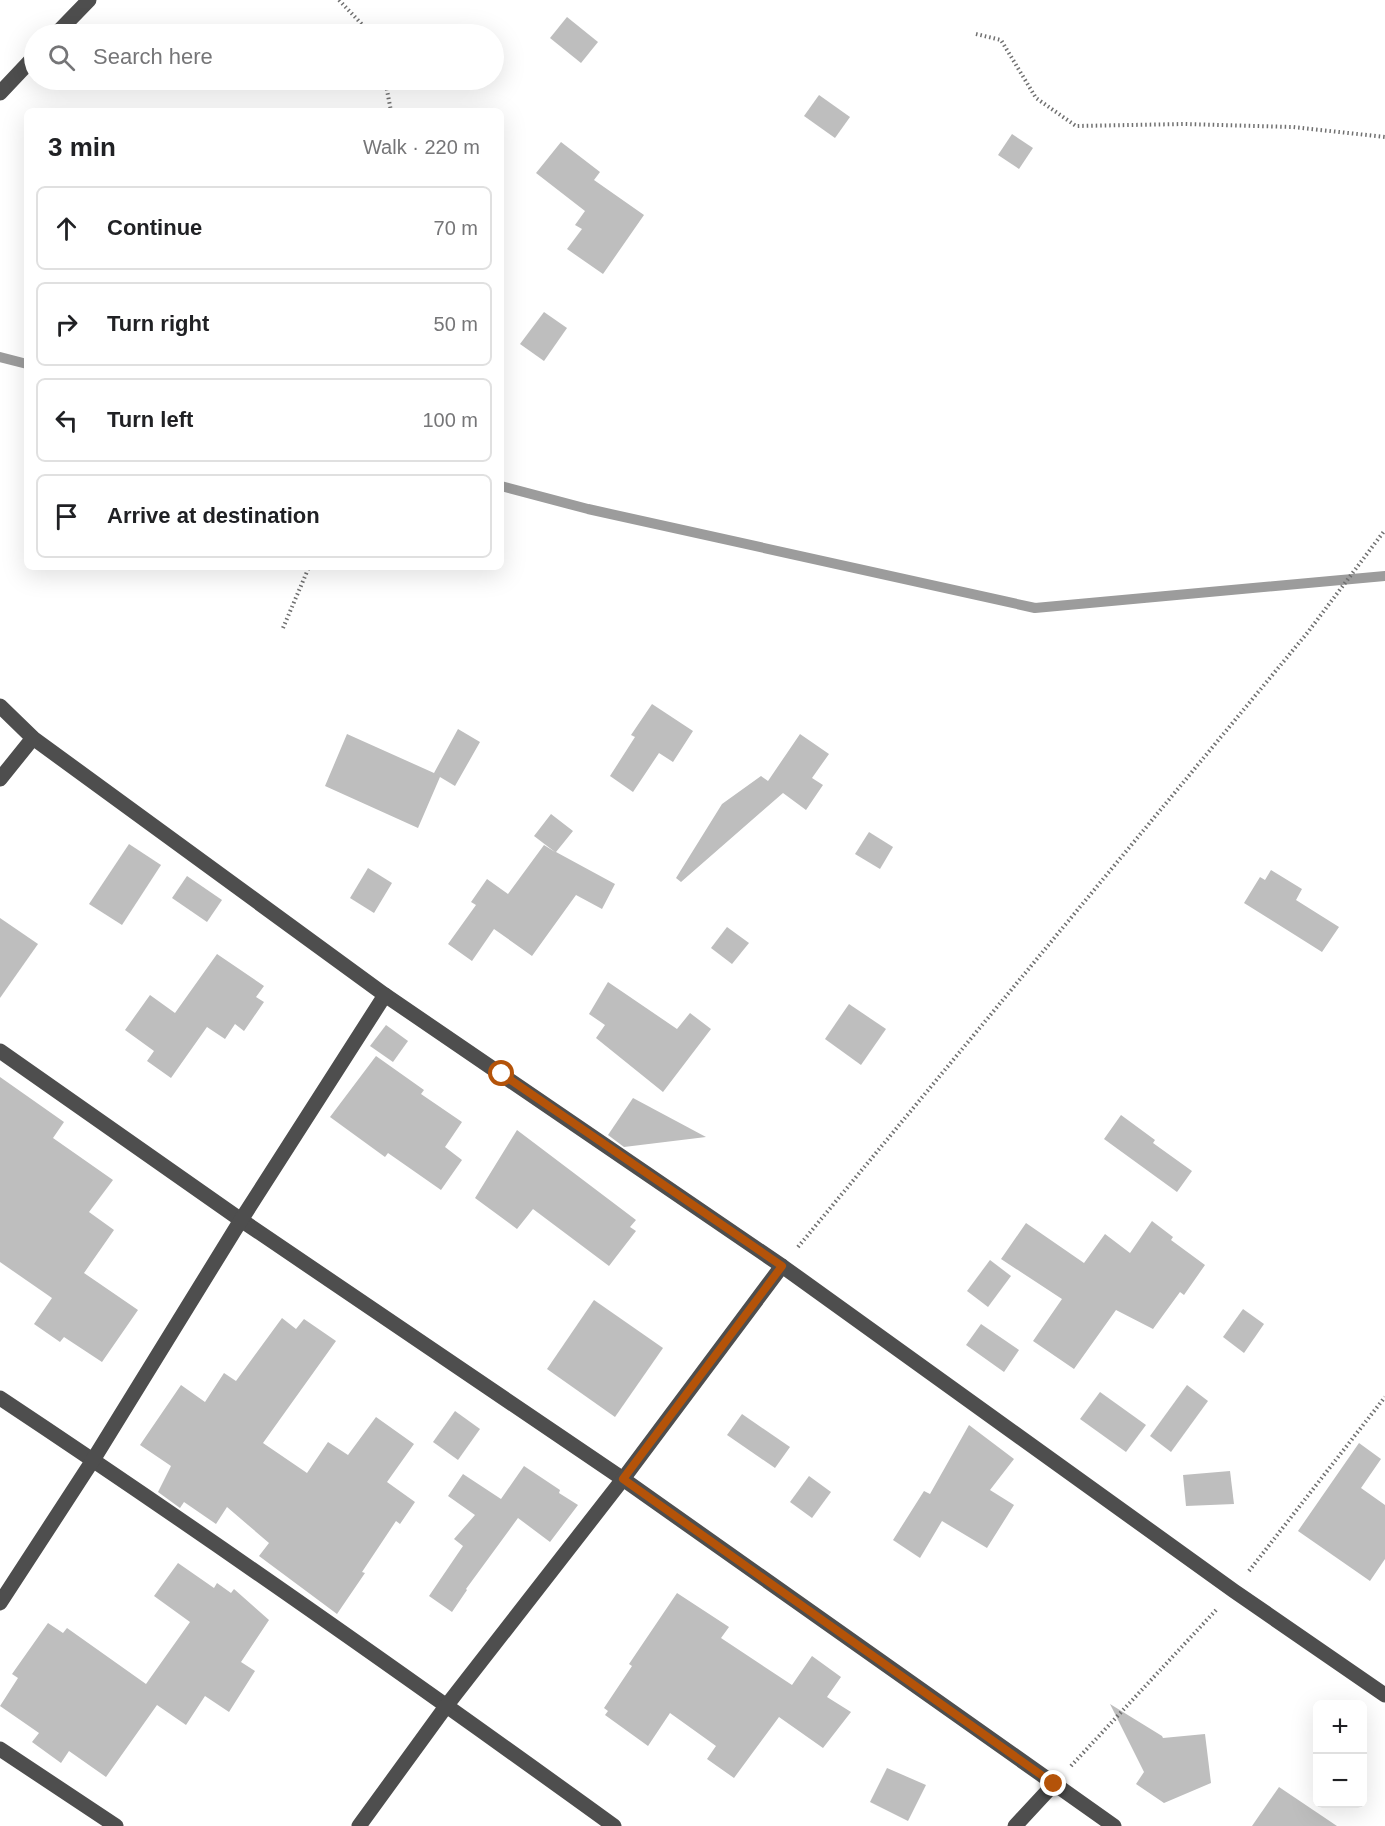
<!DOCTYPE html>
<html lang="en">
<head>
<meta charset="utf-8">
<style>
  body { margin:0; font-family:Helvetica,sans-serif; background:#f6f6f6; color:#202124 }
  .controls { position:absolute; right:18px; bottom:18px; display:grid; overflow:hidden; border-radius:9px; box-shadow:0 6px 24px #0002 }
  .controls button { width:54px; height:54px; display:grid; place-items:center; padding:0; border:0; border-bottom:2px solid #e0e0e0; background:#fff; color:#202124; font:30px sans-serif }
  .stop { position:absolute; width:18px; height:18px; margin:-14px; border:4px solid #b45309; border-radius:50%; background:#fff }
  .stop.end { background:#b45309; border-color:#fff; box-shadow:0 2px 6px #0008 }
  .list { margin:0; padding:0; list-style:none }
  h2 { display:flex; justify-content:space-between; align-items:center; height:78px; margin:0; padding:0 24px; font-size:26px }
  h2 small { font-size:20px; font-weight:400; color:#757577 }
  .list li { display:grid; grid-template-columns:39px 1fr auto; gap:18px; align-items:center; box-sizing:border-box; height:84px; margin:0 12px 12px; padding:0 12px; border:2px solid #e0e0e0; border-radius:9px }
  .list b { display:block; font-size:22px; white-space:nowrap }
  .list em { font-size:20px; font-style:normal; color:#757577 }
  .icon { flex:none; width:33px; height:33px; fill:none; stroke:currentColor; stroke-width:2; stroke-linecap:round; stroke-linejoin:round }
  .map { position:relative; flex:none; width:1385px; height:1826px; overflow:hidden }
  .search { position:absolute; background:#fff; box-shadow:0 6px 24px #0002; left:24px; top:24px; width:480px; height:66px; display:flex; align-items:center; gap:15px; box-sizing:border-box; padding:0 21px; border-radius:33px; color:#757577; font-size:22px }
  .panel { position:absolute; background:#fff; box-shadow:0 6px 24px #0002; left:24px; top:108px; width:480px; height:462px; border-radius:9px }
  .map>svg:first-child { display:block }
  .lines { fill:none; stroke-linecap:round; stroke-linejoin:round }
  .stream { stroke:#9c9c9c; stroke-width:10 }
  .building { fill:#bebebe }
  .path { stroke:#707070; stroke-width:4; stroke-dasharray:1.5 3; stroke-linecap:butt }
  .minor { stroke:#4e4e4e; stroke-width:15 }
  .route { stroke:#b45309; stroke-width:8 }
</style>
</head>
<body>
<div class="map">
<svg width="1385" height="1826" viewBox="0 0 1385 1826">
  <rect width="100%" height="100%" fill="#fff"/>
  <g class="lines">
    <!-- stream -->
    <g class="stream">
      <polyline points="0,357 27,364"/>
      <polyline points="501,486 588,509 1035,608 1385,576"/>
    </g>
  </g>
  <!-- building -->
  <g class="building">
    <polygon points="567,17 598,42 581,63 550,38"/>
    <polygon points="819,95 850,117 835,138 804,116"/>
    <polygon points="1012,134 1033,148 1019,169 998,155"/>
    <polygon points="561,142 600,172 594,180 644,215 603,274 567,249 582,229 575,225 585,211 536,173"/>
    <polygon points="544,312 567,328 544,361 520,344"/>
    <polygon points="652,704 693,731 673,762 659,753 633,792 610,776 635,737 631,735"/>
    <polygon points="458,729 480,742 455,786 440,777 418,828 325,786 347,734 434,773"/>
    <polygon points="800,734 829,754 812,778 823,785 806,810 783,793 681,882 676,878 722,804 761,776 768,781"/>
    <polygon points="551,814 573,831 556,852 615,884 602,909 576,895 532,956 494,929 472,961 448,944 476,905 471,902 487,879 508,894 544,845 555,852 534,836"/>
    <polygon points="869,832 893,847 880,869 855,854"/>
    <polygon points="129,844 161,865 122,925 89,904"/>
    <polygon points="368,868 392,883 374,913 350,898"/>
    <polygon points="1271,870 1302,889 1296,900 1339,927 1322,952 1244,903 1260,877 1265,880"/>
    <polygon points="187,876 222,900 207,922 172,898"/>
    <polygon points="0,918 38,944 0,998"/>
    <polygon points="727,927 749,943 732,964 711,948"/>
    <polygon points="217,954 264,986 256,997 264,1002 244,1031 235,1024 225,1039 207,1027 171,1078 147,1061 154,1051 125,1030 150,995 175,1013"/>
    <polygon points="608,982 677,1029 690,1013 711,1029 663,1092 596,1038 605,1025 589,1014"/>
    <polygon points="849,1004 886,1029 861,1065 825,1039"/>
    <polygon points="386,1025 408,1041 393,1062 370,1046"/>
    <polygon points="376,1056 424,1090 421,1094 462,1122 445,1147 462,1160 441,1190 388,1153 385,1157 330,1117"/>
    <polygon points="0,1077 64,1122 53,1138 113,1180 89,1212 114,1230 84,1273 138,1310 102,1362 64,1337 60,1342 34,1324 52,1298 0,1262"/>
    <polygon points="633,1098 706,1137 624,1147 608,1135"/>
    <polygon points="1121,1115 1155,1140 1153,1143 1192,1171 1177,1192 1104,1139"/>
    <polygon points="517,1130 636,1220 630,1227 636,1231 609,1266 533,1209 517,1229 475,1198"/>
    <polygon points="1152,1221 1173,1237 1171,1240 1205,1265 1184,1295 1180,1292 1153,1329 1116,1310 1074,1369 1033,1341 1062,1299 1001,1259 1026,1223 1084,1263 1105,1234 1130,1253"/>
    <polygon points="990,1260 1011,1276 988,1307 967,1291"/>
    <polygon points="594,1300 663,1348 615,1417 547,1369"/>
    <polygon points="1243,1309 1264,1324 1244,1353 1223,1337"/>
    <polygon points="282,1318 296,1329 304,1319 336,1341 263,1443 307,1473 328,1442 348,1455 376,1417 414,1444 387,1482 415,1502 400,1524 396,1521 362,1572 365,1573 337,1614 259,1556 269,1543 227,1507 216,1524 184,1502 180,1508 158,1492 171,1466 140,1445 181,1385 205,1402 224,1373 236,1381"/>
    <polygon points="981,1324 1019,1350 1004,1372 966,1345"/>
    <polygon points="1187,1385 1208,1401 1171,1452 1150,1436"/>
    <polygon points="1100,1392 1146,1425 1126,1452 1080,1419"/>
    <polygon points="455,1411 480,1429 458,1460 433,1442"/>
    <polygon points="742,1414 790,1447 775,1468 727,1435"/>
    <polygon points="969,1425 1014,1459 990,1490 1014,1505 987,1548 942,1521 920,1558 893,1540 924,1491 930,1494"/>
    <polygon points="1359,1443 1381,1459 1361,1488 1385,1505 1385,1559 1370,1581 1298,1531"/>
    <polygon points="524,1466 560,1490 559,1493 578,1505 550,1542 518,1518 466,1589 467,1590 452,1612 429,1596 463,1546 454,1539 475,1515 448,1496 463,1474 501,1499"/>
    <polygon points="1230,1471 1234,1504 1186,1506 1183,1475"/>
    <polygon points="809,1476 831,1492 812,1518 790,1502"/>
    <polygon points="178,1563 214,1588 217,1583 231,1593 234,1589 269,1620 241,1662 255,1671 229,1712 205,1696 186,1725 157,1705 106,1777 69,1751 61,1763 32,1742 39,1733 0,1706 18,1678 12,1674 48,1623 63,1633 67,1628 146,1684 190,1622 154,1596"/>
    <polygon points="677,1593 729,1627 721,1638 792,1685 812,1656 841,1677 827,1697 851,1712 823,1748 779,1717 734,1778 707,1759 716,1746 670,1713 648,1746 605,1715 608,1711 604,1708 632,1666 629,1664"/>
    <polygon points="1110,1704 1162,1736 1163,1738 1205,1734 1211,1783 1164,1803 1136,1784 1144,1772"/>
    <polygon points="887,1768 926,1785 908,1821 870,1802"/>
    <polygon points="1279,1787 1337,1826 1252,1826"/>
  </g>
  <g class="lines">
    <!-- path -->
    <g class="path">
      <polyline points="339,0 371,34"/>
      <polyline points="976,34 1001,40 1036,98 1076,126 1184,124 1293,127 1385,137"/>
      <polyline points="385,80 391,111"/>
      <polyline points="283,628 309,567"/>
      <polyline points="798,1247 1308,632 1385,530"/>
      <polyline points="1249,1571 1385,1397"/>
      <polyline points="1071,1766 1217,1609"/>
    </g>
    <!-- minor -->
    <g class="minor">
      <polyline points="56,34 89,0"/>
      <polyline points="0,93 34,57"/>
      <polyline points="0,706 33,738 385,995 782,1266 1234,1591 1385,1695"/>
      <polyline points="0,779 33,738"/>
      <polyline points="0,1051 241,1220 623,1479 1114,1826"/>
      <path d="M0 1398C208 1536 412 1680 614 1826"/>
      <polyline points="0,1603 93,1460 241,1220 385,995"/>
      <polyline points="0,1749 116,1826"/>
      <polyline points="359,1826 447,1705 623,1479 782,1266"/>
      <polyline points="1015,1826 1054,1784"/>
    </g>
  </g>
  <g class="lines">
    <!-- route -->
    <polyline class="route" points="502,1074 782,1266 623,1479 1054,1784"/>
  </g>
</svg>
<div class="controls">
<button>+</button>
<button>−</button>
</div>
<div class="stop" style="left:502px;top:1074px"></div>
<div class="stop end" style="left:1054px;top:1784px"></div>
<div class="search"><svg class="icon" aria-label="search" viewBox="0 0 24 24"><circle cx="10" cy="10" r="6"/><path d="M15 15l6 6"/></svg>Search here</div>
<section class="panel">
<h2>3 min<small>Walk · 220 m</small></h2>
<ul class="list">
<li><svg class="icon" aria-label="ahead" viewBox="0 0 24 24"><path d="M12 20V5M6 11l6-6 6 6"/></svg><div><b>Continue</b></div><em>70 m</em></li>
<li><svg class="icon" aria-label="right" viewBox="0 0 24 24"><path d="M7 20v-9h11M14 6l5 5-5 5"/></svg><div><b>Turn right</b></div><em>50 m</em></li>
<li><svg class="icon" aria-label="left" viewBox="0 0 24 24"><path d="M17 20v-9H6M10 6l-5 5 5 5"/></svg><div><b>Turn left</b></div><em>100 m</em></li>
<li><svg class="icon" aria-label="arrive" viewBox="0 0 24 24"><path d="M6 21V4h12l-3 4 3 4H6"/></svg><div><b>Arrive at destination</b></div></li>
</ul>
</section>
</div>
</body>
</html>
